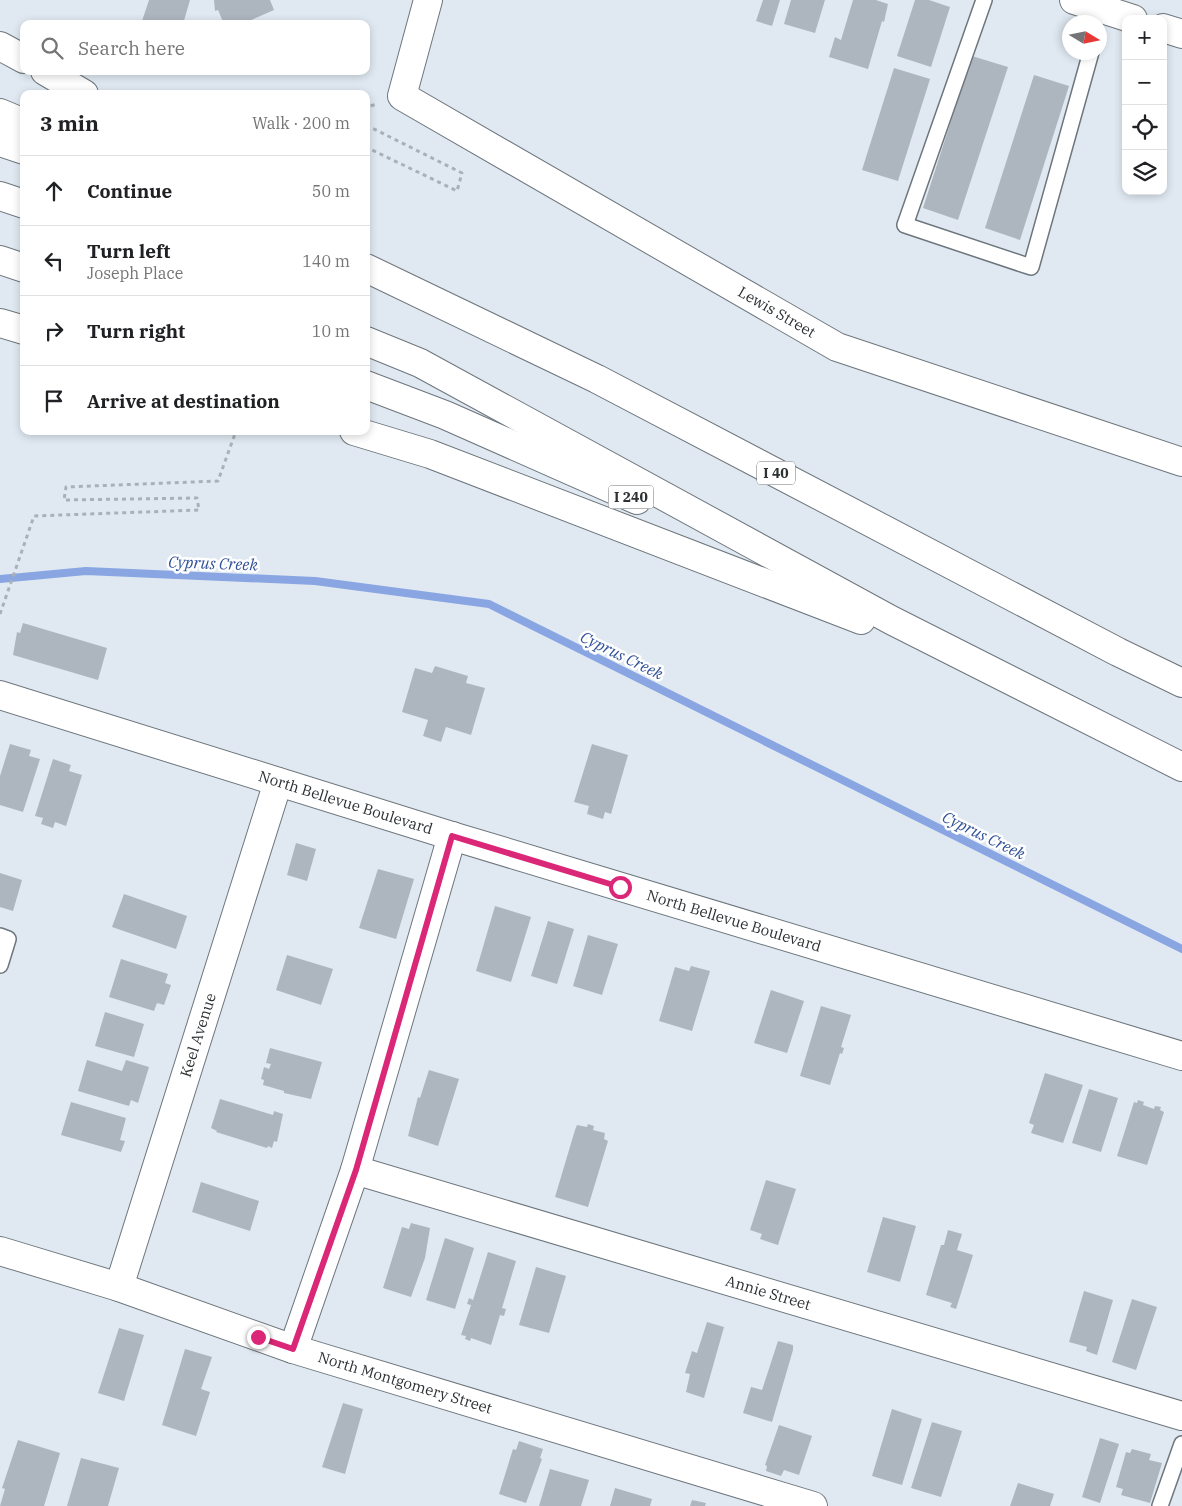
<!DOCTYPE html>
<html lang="en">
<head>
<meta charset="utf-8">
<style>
  body { margin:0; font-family:"IBM Plex Serif",serif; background:#f6f6f6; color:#202124 }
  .controls { position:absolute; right:15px; top:15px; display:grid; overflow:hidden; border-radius:10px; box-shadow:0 2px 8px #0003 }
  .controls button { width:45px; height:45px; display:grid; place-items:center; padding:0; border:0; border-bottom:1px solid #e0e0e0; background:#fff; color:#202124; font:25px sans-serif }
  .compass { position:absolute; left:1062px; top:15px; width:45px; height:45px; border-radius:50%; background:#fff; box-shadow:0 2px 8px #0003; rotate:100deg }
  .stop { position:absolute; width:15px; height:15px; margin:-11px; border:4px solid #db2777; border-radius:50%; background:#fff }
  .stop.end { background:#db2777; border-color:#fff; box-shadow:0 1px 5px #0008 }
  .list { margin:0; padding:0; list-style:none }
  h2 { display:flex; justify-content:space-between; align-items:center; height:65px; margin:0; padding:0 20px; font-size:21px }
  h2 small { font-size:16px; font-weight:400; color:#757577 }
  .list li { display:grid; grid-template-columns:32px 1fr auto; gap:15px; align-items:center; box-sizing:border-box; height:70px; padding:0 20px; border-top:1px solid #e0e0e0 }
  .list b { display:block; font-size:19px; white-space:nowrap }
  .list p { margin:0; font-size:16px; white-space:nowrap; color:#757577 }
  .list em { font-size:16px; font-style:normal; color:#757577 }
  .icon { flex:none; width:28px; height:28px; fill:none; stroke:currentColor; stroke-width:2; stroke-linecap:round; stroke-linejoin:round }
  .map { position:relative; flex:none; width:1182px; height:1506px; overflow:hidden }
  .search { position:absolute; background:#fff; box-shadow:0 2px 8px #0003; left:20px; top:20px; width:350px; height:55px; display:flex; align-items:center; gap:12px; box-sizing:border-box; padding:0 18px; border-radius:10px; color:#757577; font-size:19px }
  .panel { position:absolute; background:#fff; box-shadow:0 2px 8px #0003; left:20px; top:90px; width:350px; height:345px; border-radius:10px }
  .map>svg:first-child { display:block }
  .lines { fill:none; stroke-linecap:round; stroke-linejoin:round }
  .stream { stroke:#89a6e2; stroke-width:8 }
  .building { fill:#adb6bf }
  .lane-casing { stroke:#6d767d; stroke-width:18 }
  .street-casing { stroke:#6d767d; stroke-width:30 }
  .secondary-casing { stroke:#6d767d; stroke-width:30 }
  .highway-casing { stroke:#6d767d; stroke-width:30 }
  .path { stroke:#a9b1b8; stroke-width:3; stroke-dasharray:4 4; stroke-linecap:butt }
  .lane { stroke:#fff; stroke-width:15 }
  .street { stroke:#fff; stroke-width:28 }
  .secondary { stroke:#fff; stroke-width:28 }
  .highway { stroke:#fff; stroke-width:28 }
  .route { stroke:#db2777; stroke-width:6 }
  .labels { text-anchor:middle; stroke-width:5; stroke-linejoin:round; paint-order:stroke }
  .shield { fill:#fff; stroke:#6c6f71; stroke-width:1 }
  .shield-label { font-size:14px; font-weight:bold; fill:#2d3134 }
  .street-label { font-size:15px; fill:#2d3134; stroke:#fff }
  .water-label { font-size:16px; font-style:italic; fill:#315199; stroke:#fff }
</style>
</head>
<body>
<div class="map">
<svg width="1182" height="1506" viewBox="0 0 1182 1506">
  <rect width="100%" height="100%" fill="#e0e9f2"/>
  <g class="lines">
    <!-- stream -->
    <polyline class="stream" points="0,579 86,571 315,581 489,604 1182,949"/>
  </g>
  <!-- building -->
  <g class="building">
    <polygon points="149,0 190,0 183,24 141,24"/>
    <polygon points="214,0 270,0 274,10 242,24 224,24 218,10 215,11"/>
    <polygon points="763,0 780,0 772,26 756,21"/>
    <polygon points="791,0 825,0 815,33 784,24"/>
    <polygon points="853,0 876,0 888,4 884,22 882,21 868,69 829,57 835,37 841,40"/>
    <polygon points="915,0 929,0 950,7 931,67 897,56"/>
    <polygon points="972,56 1008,67 958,220 923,208"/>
    <polygon points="894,68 930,79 898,181 862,170"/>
    <polygon points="1034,75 1069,86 1020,240 985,228"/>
    <polygon points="23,623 107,648 98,680 13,655 17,632 20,633"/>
    <polygon points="435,666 468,676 466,683 485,688 471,735 446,727 441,742 423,736 428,720 402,712 415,668 432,673"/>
    <polygon points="10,744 31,750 29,756 40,759 23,812 0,805 0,776"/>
    <polygon points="592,744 628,755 611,814 605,812 603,819 587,814 589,806 574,802"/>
    <polygon points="53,759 71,765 69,771 82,775 66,826 55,822 53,828 41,824 43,818 35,816"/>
    <polygon points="296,843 316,849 307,881 287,875"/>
    <polygon points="378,869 414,879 396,939 359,928"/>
    <polygon points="0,873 22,880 13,911 0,907"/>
    <polygon points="124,894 187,916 176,949 112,927"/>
    <polygon points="495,906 531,917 511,982 476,971"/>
    <polygon points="548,921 574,929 557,984 531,976"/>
    <polygon points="588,935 618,944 602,995 573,986"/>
    <polygon points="287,955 333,969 321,1005 276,990"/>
    <polygon points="121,959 168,974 165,983 171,985 164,1005 157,1003 154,1011 109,997"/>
    <polygon points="691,966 710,971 692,1031 659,1021 675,967 689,971"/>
    <polygon points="771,990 804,1001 787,1053 754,1043"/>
    <polygon points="821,1006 851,1015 841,1047 844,1048 842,1054 840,1053 830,1085 800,1076"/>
    <polygon points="105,1012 144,1024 134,1057 95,1046"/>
    <polygon points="270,1048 322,1062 311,1099 284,1093 284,1091 263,1085 264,1080 261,1079 264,1067 269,1069 271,1064 266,1063"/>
    <polygon points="87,1060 122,1071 126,1060 149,1067 138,1103 131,1100 129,1106 78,1091"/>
    <polygon points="429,1070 459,1079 438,1146 408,1136 418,1097 420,1098"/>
    <polygon points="1045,1073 1083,1085 1063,1143 1031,1133 1034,1125 1029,1123"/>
    <polygon points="1089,1089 1118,1098 1101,1152 1072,1143"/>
    <polygon points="220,1099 273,1115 274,1111 283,1114 277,1142 274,1141 272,1148 268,1146 267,1148 216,1132 217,1131 211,1128"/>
    <polygon points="1138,1100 1144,1102 1143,1105 1154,1109 1155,1106 1161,1107 1160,1110 1164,1112 1147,1165 1117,1156 1134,1102 1137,1103"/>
    <polygon points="71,1102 126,1118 120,1140 125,1141 121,1152 61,1135"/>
    <polygon points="588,1124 594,1126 593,1130 605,1133 604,1139 608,1141 588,1207 555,1197 575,1130 577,1125 587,1127"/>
    <polygon points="766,1180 796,1189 778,1245 760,1239 762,1234 750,1230"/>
    <polygon points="201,1182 259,1201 250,1231 192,1212"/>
    <polygon points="883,1217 916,1226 900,1282 867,1272"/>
    <polygon points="411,1223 430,1228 425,1258 411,1297 383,1288 402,1227 409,1229"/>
    <polygon points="948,1230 962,1234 957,1250 973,1255 956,1309 950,1307 952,1303 926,1295 941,1245 944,1245"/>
    <polygon points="445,1238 474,1248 455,1309 426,1300"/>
    <polygon points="488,1252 516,1261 502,1308 506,1309 504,1316 500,1315 491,1345 471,1338 470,1341 465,1339 466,1336 461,1335 471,1305 467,1304 469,1298 473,1300"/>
    <polygon points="536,1267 566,1276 549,1333 519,1325"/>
    <polygon points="1084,1291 1113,1300 1097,1355 1086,1351 1087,1347 1069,1342"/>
    <polygon points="1132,1299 1157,1307 1136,1370 1112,1362"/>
    <polygon points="707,1322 724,1327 704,1398 686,1392 690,1374 685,1373 692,1351 697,1353"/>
    <polygon points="119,1328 144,1335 124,1401 98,1393"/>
    <polygon points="778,1341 793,1345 793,1350 772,1422 743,1413 751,1387 762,1390"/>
    <polygon points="185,1349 212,1357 201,1389 210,1392 196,1436 162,1425"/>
    <polygon points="343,1403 363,1409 345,1474 322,1467"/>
    <polygon points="892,1409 922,1419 902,1485 872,1476"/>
    <polygon points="932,1422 962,1431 941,1497 911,1488"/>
    <polygon points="779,1425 812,1436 799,1475 784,1470 781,1476 766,1471 767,1466 765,1465"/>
    <polygon points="1100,1438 1119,1444 1100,1503 1082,1497"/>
    <polygon points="18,1440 60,1453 44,1506 0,1506 5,1489 2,1488"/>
    <polygon points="519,1441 543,1449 540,1458 542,1459 526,1503 499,1494 513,1449 516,1450"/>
    <polygon points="1132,1449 1151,1454 1149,1460 1162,1463 1150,1503 1121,1495 1123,1489 1116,1487 1126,1452 1130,1453"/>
    <polygon points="81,1458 119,1468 108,1506 67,1506"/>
    <polygon points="550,1469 589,1480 581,1506 539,1506"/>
    <polygon points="1018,1483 1054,1494 1050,1506 1010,1506"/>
    <polygon points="615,1488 652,1499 650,1506 610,1506"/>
    <polygon points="692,1500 706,1503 705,1506 690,1506"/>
  </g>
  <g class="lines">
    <defs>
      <g id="lane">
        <polyline points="984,0 905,225 1031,267 1091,52"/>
        <polyline points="0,936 8,939 0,965"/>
        <polyline points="1160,1506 1182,1444"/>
      </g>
      <g id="street">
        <path id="s1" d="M428 0 402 96 837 347 1182 462"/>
        <polyline points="1074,0 1133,19"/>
        <polyline points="1163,28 1182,34"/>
        <path id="s2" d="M355 1170 1182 1416"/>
        <path id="s3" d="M0 1251 119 1287 293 1349 813 1506"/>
        <path id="s4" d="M119 1287 278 782"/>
        <polyline points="293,1349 355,1170 452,836"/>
      </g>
      <g id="secondary">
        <path id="s5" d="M0 695 452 836 1182 1056"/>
      </g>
      <g id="highway">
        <polyline points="0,46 24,59"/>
        <polyline points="45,71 84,94"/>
        <polyline points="0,113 24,123"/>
        <polyline points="0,142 24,150"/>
        <polyline points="0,196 24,204"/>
        <polyline points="0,260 24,268"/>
        <polyline points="366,268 597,379 1118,652 1182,683"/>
        <polyline points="0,323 24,330"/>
        <polyline points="366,341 420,363 891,620 1182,767"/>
        <polyline points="366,385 445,415 637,500"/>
        <polyline points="354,431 430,454 861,620"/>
      </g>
    </defs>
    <!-- lane casing -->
    <use href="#lane" class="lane-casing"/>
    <!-- street casing -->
    <use href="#street" class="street-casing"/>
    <!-- secondary casing -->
    <use href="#secondary" class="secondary-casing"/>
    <!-- highway casing -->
    <use href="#highway" class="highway-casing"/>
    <!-- path -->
    <g class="path">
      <polyline points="366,112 370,106 377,104"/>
      <polyline points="366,125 462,173 457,191 366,147"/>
      <polyline points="0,614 34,516 199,510 197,498 64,500 66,487 218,481 236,431"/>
    </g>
    <!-- lane -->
    <use href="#lane" class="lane"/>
    <!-- street -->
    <use href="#street" class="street"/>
    <!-- secondary -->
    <use href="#secondary" class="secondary"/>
    <!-- highway -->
    <use href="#highway" class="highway"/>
  </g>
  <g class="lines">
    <!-- route -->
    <polyline class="route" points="258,1337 293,1349 356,1170 452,836 620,887"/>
  </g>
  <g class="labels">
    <!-- shield labels -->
    <g class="shield">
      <rect x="757" y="461.5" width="38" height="23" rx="4"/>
      <rect x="608.5" y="485.5" width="45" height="23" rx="4"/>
    </g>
    <g class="shield-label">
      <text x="776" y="478">I 40</text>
      <text x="631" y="502">I 240</text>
    </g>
    <!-- street labels -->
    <g class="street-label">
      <text dy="5" stroke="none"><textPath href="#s1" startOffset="532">Lewis Street</textPath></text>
      <text dy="5" stroke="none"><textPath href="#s5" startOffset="362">North Bellevue Boulevard</textPath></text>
      <text dy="5" stroke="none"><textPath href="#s5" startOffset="768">North Bellevue Boulevard</textPath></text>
      <text dy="5" stroke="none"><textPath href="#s4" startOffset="264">Keel Avenue</textPath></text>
      <text dy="5" stroke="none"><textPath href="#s2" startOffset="431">Annie Street</textPath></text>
      <text dy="5" stroke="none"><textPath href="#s3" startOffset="426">North Montgomery Street</textPath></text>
    </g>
    <!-- water labels -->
    <g class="water-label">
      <text transform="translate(213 563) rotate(2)" y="6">Cyprus Creek</text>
      <text transform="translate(622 655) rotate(26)" y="6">Cyprus Creek</text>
      <text transform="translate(984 835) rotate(26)" y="6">Cyprus Creek</text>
    </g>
  </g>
</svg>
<div class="controls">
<button>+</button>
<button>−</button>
<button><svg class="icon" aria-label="locate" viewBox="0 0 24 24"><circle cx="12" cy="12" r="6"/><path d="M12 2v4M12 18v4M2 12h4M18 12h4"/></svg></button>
<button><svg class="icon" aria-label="layers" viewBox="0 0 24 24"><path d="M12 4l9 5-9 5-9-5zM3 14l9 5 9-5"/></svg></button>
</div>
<svg class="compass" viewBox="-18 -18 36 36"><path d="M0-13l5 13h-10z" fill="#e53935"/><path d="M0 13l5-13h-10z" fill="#757577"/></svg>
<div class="stop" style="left:620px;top:887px"></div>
<div class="stop end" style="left:258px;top:1337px"></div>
<div class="search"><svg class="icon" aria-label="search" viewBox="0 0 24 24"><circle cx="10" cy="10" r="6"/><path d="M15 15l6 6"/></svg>Search here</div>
<section class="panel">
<h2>3 min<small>Walk · 200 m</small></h2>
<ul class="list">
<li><svg class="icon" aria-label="ahead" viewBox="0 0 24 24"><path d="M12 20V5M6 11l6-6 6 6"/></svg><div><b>Continue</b></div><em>50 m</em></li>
<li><svg class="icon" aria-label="left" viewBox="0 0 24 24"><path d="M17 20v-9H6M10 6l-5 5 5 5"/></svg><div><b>Turn left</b><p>Joseph Place</p></div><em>140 m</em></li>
<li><svg class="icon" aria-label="right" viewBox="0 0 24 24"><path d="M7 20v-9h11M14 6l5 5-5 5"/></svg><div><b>Turn right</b></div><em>10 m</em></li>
<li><svg class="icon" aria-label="arrive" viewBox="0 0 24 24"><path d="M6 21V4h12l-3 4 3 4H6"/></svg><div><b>Arrive at destination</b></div></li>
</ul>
</section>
</div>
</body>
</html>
